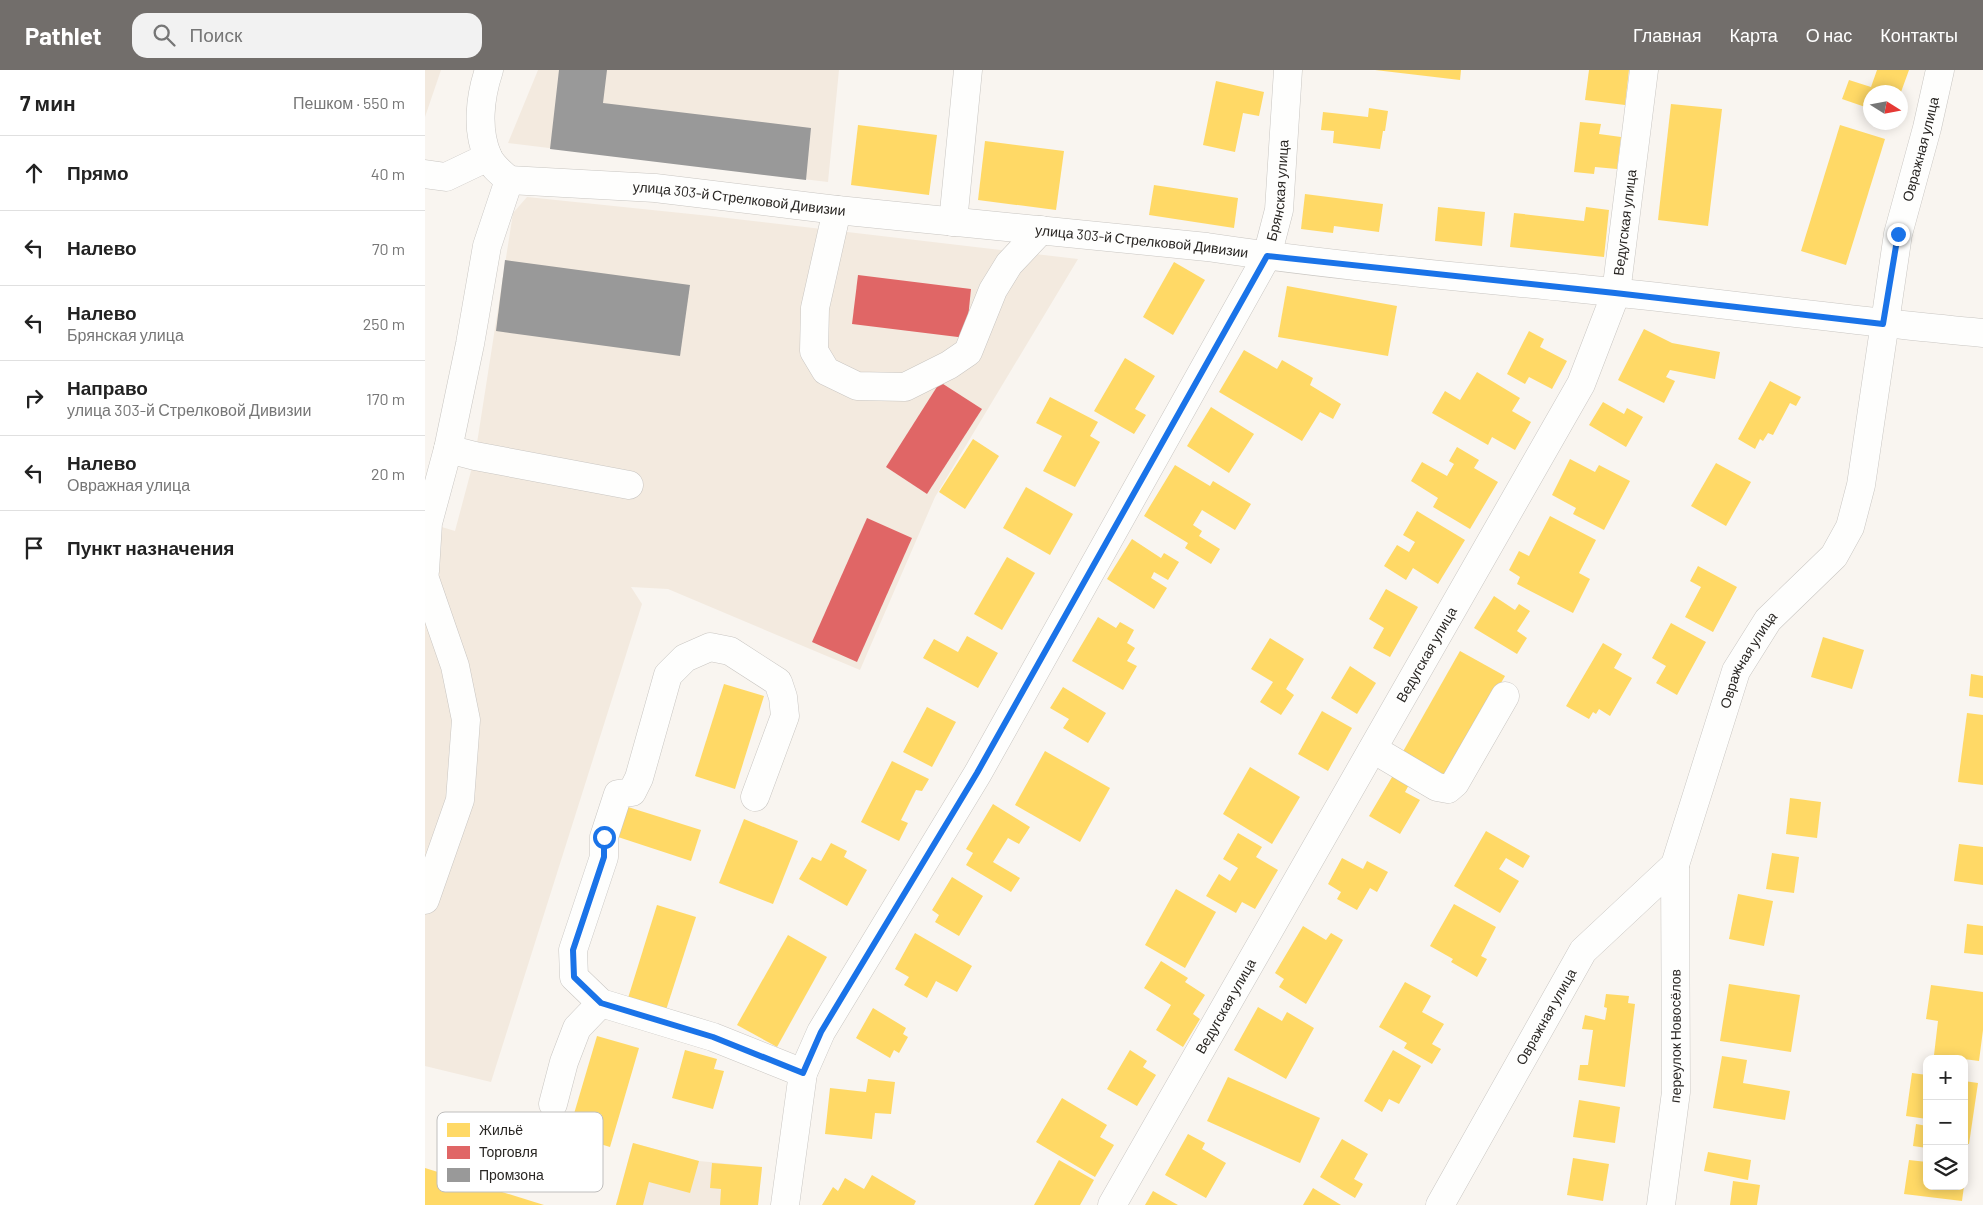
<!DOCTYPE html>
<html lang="ru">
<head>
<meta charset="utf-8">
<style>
  body { margin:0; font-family:Barlow,sans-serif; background:#f2f2f2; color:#222 }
  .controls { position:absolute; right:15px; bottom:15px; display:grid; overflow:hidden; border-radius:10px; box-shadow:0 2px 12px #0003 }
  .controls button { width:45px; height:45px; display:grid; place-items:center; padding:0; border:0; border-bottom:1px solid #e0e0e0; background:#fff; color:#222; font:25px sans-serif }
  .compass { position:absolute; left:1438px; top:15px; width:45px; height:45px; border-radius:50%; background:#fff; box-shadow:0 2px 12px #0003; rotate:101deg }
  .stop { position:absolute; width:15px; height:15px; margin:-11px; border:4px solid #1a73e8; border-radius:50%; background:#fff }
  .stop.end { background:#1a73e8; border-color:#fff; box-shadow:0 1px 5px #0008 }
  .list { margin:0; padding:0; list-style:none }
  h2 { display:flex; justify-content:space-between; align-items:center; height:65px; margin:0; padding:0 20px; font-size:21px }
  h2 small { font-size:16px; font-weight:400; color:#767676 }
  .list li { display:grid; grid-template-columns:32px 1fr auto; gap:15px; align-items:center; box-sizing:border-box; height:75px; padding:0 20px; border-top:1px solid #e0e0e0 }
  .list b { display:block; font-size:19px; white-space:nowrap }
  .list p { margin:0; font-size:16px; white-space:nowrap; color:#767676 }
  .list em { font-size:16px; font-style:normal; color:#767676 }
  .icon { flex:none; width:28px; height:28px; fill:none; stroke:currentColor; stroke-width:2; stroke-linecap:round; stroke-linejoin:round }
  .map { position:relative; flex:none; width:1558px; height:1135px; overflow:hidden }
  header { display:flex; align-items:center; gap:30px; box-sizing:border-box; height:70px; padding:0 25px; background:#726e6b; color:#fff }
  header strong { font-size:24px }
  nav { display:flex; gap:28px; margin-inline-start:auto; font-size:18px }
  .search { width:350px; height:45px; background:#f2f2f2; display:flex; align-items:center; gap:12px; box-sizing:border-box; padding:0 18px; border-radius:15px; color:#767676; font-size:19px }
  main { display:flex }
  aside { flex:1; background:#fff }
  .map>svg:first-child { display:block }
  .built { fill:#f3eadf }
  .homes { fill:#ffd966 }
  .shops { fill:#e06666 }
  .industry { fill:#999 }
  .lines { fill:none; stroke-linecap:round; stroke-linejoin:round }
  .minor-casing { stroke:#c9c6c2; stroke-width:29 }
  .minor { stroke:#fefefd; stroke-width:28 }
  .route { stroke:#1a73e8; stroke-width:6 }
  .labels { text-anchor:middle; stroke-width:5; stroke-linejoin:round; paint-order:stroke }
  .street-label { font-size:14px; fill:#292623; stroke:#fff }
  .key { fill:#fff; stroke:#bfbebd; stroke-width:1 }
  .key-label { font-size:14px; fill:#292623 }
</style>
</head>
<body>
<header>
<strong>Pathlet</strong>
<div class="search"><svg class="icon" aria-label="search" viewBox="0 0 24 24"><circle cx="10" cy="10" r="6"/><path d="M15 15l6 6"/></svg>Поиск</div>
<nav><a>Главная</a><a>Карта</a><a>О нас</a><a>Контакты</a></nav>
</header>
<main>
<aside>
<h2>7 мин<small>Пешком · 550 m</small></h2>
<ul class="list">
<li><svg class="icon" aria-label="ahead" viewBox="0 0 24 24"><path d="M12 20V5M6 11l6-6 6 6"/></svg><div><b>Прямо</b></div><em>40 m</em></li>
<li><svg class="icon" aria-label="left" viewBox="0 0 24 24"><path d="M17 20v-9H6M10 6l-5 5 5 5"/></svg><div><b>Налево</b></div><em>70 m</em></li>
<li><svg class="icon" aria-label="left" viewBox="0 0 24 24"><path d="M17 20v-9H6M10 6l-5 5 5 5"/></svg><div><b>Налево</b><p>Брянская улица</p></div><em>250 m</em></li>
<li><svg class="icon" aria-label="right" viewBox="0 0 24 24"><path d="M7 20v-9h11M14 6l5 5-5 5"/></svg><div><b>Направо</b><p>улица 303-й Стрелковой Дивизии</p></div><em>170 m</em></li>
<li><svg class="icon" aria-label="left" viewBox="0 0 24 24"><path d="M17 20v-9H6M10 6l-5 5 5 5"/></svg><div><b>Налево</b><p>Овражная улица</p></div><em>20 m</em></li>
<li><svg class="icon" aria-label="arrive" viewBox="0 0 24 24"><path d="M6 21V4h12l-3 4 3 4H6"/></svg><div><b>Пункт назначения</b></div></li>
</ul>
</aside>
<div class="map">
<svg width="1558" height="1135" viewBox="0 0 1558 1135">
  <rect width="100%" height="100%" fill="#f9f5f0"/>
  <!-- built -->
  <g class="built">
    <polygon points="0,0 16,0 0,47"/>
    <polygon points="113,0 414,0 403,112 83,73"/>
    <polygon points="102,127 285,146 653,189 510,427 435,600 243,519 206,517 217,534 66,1012 0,996 0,452 30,461 50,386 88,143"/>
    <polygon points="208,1073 274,1091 337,1097 333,1135 191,1135"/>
  </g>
  <!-- homes -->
  <g class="homes">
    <polygon points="950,0 1036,0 1035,10"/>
    <polygon points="1164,0 1204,0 1200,35 1160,30"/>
    <polygon points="1452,0 1484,0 1476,22 1446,22 1446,39 1417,29 1424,10 1446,17"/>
    <polygon points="791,11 839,22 834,46 818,43 810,82 778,75"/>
    <polygon points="1246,34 1297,39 1283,156 1233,150"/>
    <polygon points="944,38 963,41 960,61 958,61 955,79 908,73 909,61 896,60 898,42 943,47"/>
    <polygon points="1155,52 1176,54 1174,64 1196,67 1192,99 1170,97 1169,104 1149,102"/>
    <polygon points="433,55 512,65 504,125 426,115"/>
    <polygon points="1415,55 1460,69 1421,195 1376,181"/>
    <polygon points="560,71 639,81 631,140 553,130"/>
    <polygon points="729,115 813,128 809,158 724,145"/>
    <polygon points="880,124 958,134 954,162 909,156 908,163 876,159"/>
    <polygon points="1013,137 1060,142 1057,176 1010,171"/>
    <polygon points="1161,137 1184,140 1179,187 1085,177 1089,143 1159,151"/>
    <polygon points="749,192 780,210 748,265 718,247"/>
    <polygon points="862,216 972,236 963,286 853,267"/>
    <polygon points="1219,259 1247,273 1295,282 1290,309 1245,300 1241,307 1250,311 1239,333 1193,310"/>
    <polygon points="1104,261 1119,269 1115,277 1142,291 1127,319 1104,307 1100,314 1082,304"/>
    <polygon points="819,280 852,299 857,290 888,308 885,315 916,334 908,349 895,342 877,371 794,322"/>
    <polygon points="700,288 730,306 710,339 721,345 709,364 669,341"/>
    <polygon points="1052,302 1095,328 1087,341 1106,352 1090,380 1067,367 1063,375 1007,343 1020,321 1035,330"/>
    <polygon points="1345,311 1376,327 1371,336 1365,333 1348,365 1343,363 1338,371 1335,369 1330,379 1313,369"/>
    <polygon points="625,327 673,352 665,366 675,372 650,417 618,401 637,366 611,353"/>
    <polygon points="1178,332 1199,344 1202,338 1218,347 1201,377 1164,355"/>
    <polygon points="786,337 829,364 804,403 762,376"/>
    <polygon points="548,369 574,386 540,439 514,422"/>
    <polygon points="1032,377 1054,390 1049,398 1073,412 1045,459 1008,437 1013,428 986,411 997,392 1022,406 1029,394 1024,391"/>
    <polygon points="1145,389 1170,402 1174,395 1205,411 1179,460 1148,444 1151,438 1127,425"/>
    <polygon points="1291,393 1326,412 1301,456 1266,436"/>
    <polygon points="750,395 785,416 788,411 826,434 810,460 777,440 768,455 777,461 774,466 795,479 786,494 760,478 763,473 719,446"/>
    <polygon points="601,417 648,444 625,485 578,458"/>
    <polygon points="992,441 1040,470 1013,514 988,498 981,510 959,496 972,475 984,482 990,472 978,465"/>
    <polygon points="1125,446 1171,470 1154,503 1165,509 1148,543 1092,514 1095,507 1084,500 1094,481 1104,486"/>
    <polygon points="707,469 736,488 739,483 754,492 743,510 729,502 726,508 742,518 729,539 682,509"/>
    <polygon points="582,487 610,503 577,560 549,544"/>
    <polygon points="1273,496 1312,517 1288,562 1260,547 1276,517 1265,511"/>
    <polygon points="961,519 993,537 965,587 948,578 959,558 944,549"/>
    <polygon points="1069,526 1090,540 1094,534 1105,541 1092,561 1102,568 1092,584 1049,558"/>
    <polygon points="673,547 691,558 695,552 709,560 702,573 710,578 702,591 712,596 698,620 647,591"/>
    <polygon points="1246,553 1281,572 1252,625 1231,613 1241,596 1227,588"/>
    <polygon points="542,566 573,583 553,618 498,588 509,569 533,582"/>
    <polygon points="1398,567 1439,580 1427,619 1386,607"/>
    <polygon points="845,568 879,589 861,619 869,625 856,645 835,632 848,612 826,599"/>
    <polygon points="1178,573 1197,584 1189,598 1207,608 1185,646 1174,639 1171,644 1168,642 1164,649 1141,636"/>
    <polygon points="1035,581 1080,606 1020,710 976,685"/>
    <polygon points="925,596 951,613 932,644 906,628"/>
    <polygon points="1546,604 1558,606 1558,628 1544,626"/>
    <polygon points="299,614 339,626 310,719 270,706"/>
    <polygon points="638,617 681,643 663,673 638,658 644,649 625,638"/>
    <polygon points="502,637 531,652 507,697 478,682"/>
    <polygon points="897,641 927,658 903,701 873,684"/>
    <polygon points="1542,643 1558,645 1558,715 1533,712"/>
    <polygon points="620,681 685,718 655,772 590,735"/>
    <polygon points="467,691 504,709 497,721 491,720 476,750 483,753 474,771 436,752"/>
    <polygon points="825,697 875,727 847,774 798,744"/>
    <polygon points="970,702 986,711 980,722 995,730 975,764 944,746"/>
    <polygon points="1365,728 1396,732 1392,768 1361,764"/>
    <polygon points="568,734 605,757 594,774 583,768 568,792 595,808 586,822 541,795 548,783 541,779"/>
    <polygon points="203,737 276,760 266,791 193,767"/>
    <polygon points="319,749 373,771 348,834 294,813"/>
    <polygon points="1061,761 1105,786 1098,798 1081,788 1074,799 1094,811 1075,843 1029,816"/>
    <polygon points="813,763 837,777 831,787 853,800 830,839 817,832 811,843 781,826 794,804 805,811 813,798 798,789"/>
    <polygon points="406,773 422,781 419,787 442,800 422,836 374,809 387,787 396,791"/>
    <polygon points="1534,774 1558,777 1558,815 1529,811"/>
    <polygon points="1347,783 1374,787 1369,823 1341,819"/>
    <polygon points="917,788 938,799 942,791 963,802 952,822 945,818 932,840 912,829 916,822 903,814"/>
    <polygon points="527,807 558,826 534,866 510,852 514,845 507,840"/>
    <polygon points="751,819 791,842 760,898 720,875"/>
    <polygon points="1313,824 1348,831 1339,876 1304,869"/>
    <polygon points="1029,834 1071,857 1056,886 1062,889 1052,907 1026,892 1028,889 1005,876"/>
    <polygon points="232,835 271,847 241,940 203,928"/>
    <polygon points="1542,854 1558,856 1558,885 1539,883"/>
    <polygon points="878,856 901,870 906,863 918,870 881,934 854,917 859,909 850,903"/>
    <polygon points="490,863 547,896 532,922 511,911 502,928 479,915 484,907 470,899"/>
    <polygon points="363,865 402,887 352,977 312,955"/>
    <polygon points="736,891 763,908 760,912 780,925 768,944 775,949 758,977 731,960 746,935 719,918"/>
    <polygon points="980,912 1006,926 997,942 1019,954 1007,974 1016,979 1007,994 979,978 982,973 954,957"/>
    <polygon points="1304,914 1375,925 1366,982 1295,971"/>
    <polygon points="1506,915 1558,922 1558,960 1554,991 1509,985 1513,951 1501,949"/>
    <polygon points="1181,924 1204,926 1203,933 1210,934 1200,1017 1153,1010 1155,995 1163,995 1168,960 1157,959 1160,945 1180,950 1182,938 1179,937"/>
    <polygon points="833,937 857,951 862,942 889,958 861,1009 809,980"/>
    <polygon points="448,938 481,958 478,964 483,967 474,983 469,980 465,988 431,968"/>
    <polygon points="172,966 214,978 185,1077 143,1064"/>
    <polygon points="260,980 292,989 289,999 299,1001 288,1039 247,1028"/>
    <polygon points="705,980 722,991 718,997 731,1005 712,1036 682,1019"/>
    <polygon points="968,980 996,996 974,1034 964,1029 957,1042 939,1031"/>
    <polygon points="1297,986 1322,990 1318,1013 1365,1021 1360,1050 1288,1038"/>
    <polygon points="1487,1003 1502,1005 1502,1049 1481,1046"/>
    <polygon points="803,1007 895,1048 875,1093 782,1051"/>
    <polygon points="443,1009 470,1012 466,1044 450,1043 447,1069 400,1064 405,1018 441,1022"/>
    <polygon points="1539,1011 1553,1013 1544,1074 1539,1074"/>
    <polygon points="637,1028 682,1055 675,1067 689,1075 670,1107 611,1072"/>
    <polygon points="1154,1030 1195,1037 1190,1073 1148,1067"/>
    <polygon points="1491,1054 1502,1056 1502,1078 1488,1076"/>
    <polygon points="763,1064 780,1073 777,1079 801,1093 781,1128 740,1105"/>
    <polygon points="917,1069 943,1084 929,1109 938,1114 930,1128 895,1107"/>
    <polygon points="208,1073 274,1091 265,1123 224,1112 218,1135 191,1135"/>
    <polygon points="1283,1082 1326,1090 1323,1110 1279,1101"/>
    <polygon points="1148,1088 1184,1094 1178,1131 1142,1125"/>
    <polygon points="634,1090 669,1110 655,1135 609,1135"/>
    <polygon points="1484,1090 1502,1092 1502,1116 1539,1116 1537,1131 1479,1124"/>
    <polygon points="287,1093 337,1097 333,1135 295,1135 296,1119 285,1118"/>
    <polygon points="0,1098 119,1135 0,1135"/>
    <polygon points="447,1105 491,1131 489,1135 397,1135 408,1117 413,1121 420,1108 439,1119"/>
    <polygon points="1308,1111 1335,1115 1332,1135 1305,1135"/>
    <polygon points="888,1118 916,1135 878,1135"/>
    <polygon points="728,1121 753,1135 720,1135"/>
  </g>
  <!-- shops -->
  <g class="shops">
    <polygon points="433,205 546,219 541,268 427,254"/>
    <polygon points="515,312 557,339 502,424 461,397"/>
    <polygon points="442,448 487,468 432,592 387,572"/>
  </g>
  <!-- industry -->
  <g class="industry">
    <polygon points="134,0 182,0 178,33 386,58 381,110 125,79"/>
    <polygon points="80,190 265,215 255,286 71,261"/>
  </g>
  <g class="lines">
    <defs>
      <g id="minor">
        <path d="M64 0C55 27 51 60 63 87 67 96 76 103 84 110"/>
        <polyline points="0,104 21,107 63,87"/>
        <path id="s1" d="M84 110 230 118 412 140 782 177C916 197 1052 208 1187 222 1311 235 1434 252 1558 263"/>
        <polyline points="412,140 390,238 389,281 401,301 432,316 480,317 524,295 543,282 568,220 584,194 616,160"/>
        <polyline points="528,152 543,0"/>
        <polyline points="23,379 50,386 204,415"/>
        <polyline points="0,501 3,453 23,379 45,274 62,176 84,110"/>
        <polyline points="0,509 30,596 41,650 35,730 0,830"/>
        <polyline points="948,679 1012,717 1023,719 1030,713 1080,626"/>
        <polyline points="330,727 360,646 358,627 353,612 305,581 285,577 260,588 243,605 214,708 207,722 193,724 179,767 179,787 148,880 149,907 176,933 288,967 378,1003"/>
        <polyline points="128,1034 139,992 152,958 176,933"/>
        <path id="s2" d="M360 1135 378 1003 396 962 553 703 842 186 854 140 863 0"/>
        <path id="s3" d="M687 1135 1156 314 1191 223 1219 0"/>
        <path id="s4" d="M1015 1135 1158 881 1250 795 1311 601 1343 550 1409 486 1425 457 1436 415 1473 164 1502 58 1515 0"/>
        <path id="s5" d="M1236 1135 1251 1022 1250 795"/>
      </g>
    </defs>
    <!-- minor casing -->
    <use href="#minor" class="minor-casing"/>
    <!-- minor -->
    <use href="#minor" class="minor"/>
  </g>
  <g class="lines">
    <!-- route -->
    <polyline class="route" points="179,767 179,787 148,880 149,907 176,933 288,967 378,1003 396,962 552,703 842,186 1190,223 1458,254 1473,164"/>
  </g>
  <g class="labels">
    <!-- street labels -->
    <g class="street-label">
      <text dy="5" stroke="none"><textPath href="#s4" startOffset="1191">Овражная улица</textPath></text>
      <text dy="5" stroke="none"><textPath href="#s2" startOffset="1140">Брянская улица</textPath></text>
      <text dy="5" stroke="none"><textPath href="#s1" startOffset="231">улица 303-й Стрелковой Дивизии</textPath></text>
      <text dy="5" stroke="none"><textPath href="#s3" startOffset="1114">Ведугская улица</textPath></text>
      <text dy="5" stroke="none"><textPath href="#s1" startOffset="636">улица 303-й Стрелковой Дивизии</textPath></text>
      <text dy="5" stroke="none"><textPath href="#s3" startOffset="634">Ведугская улица</textPath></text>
      <text dy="5" stroke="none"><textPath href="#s4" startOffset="636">Овражная улица</textPath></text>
      <text dy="5" stroke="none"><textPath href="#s3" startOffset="229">Ведугская улица</textPath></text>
      <text dy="5" stroke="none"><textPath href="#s4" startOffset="216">Овражная улица</textPath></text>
      <text dy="5" stroke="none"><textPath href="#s5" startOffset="170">переулок Новосёлов</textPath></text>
    </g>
  </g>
  <!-- legend -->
  <rect x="12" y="1042" width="166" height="80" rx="8" class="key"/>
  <rect x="22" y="1053" width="23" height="14" fill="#ffd966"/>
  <rect x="22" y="1076" width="23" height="13" fill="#e06666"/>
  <rect x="22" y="1098" width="23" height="14" fill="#999"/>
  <g class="key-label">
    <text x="54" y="1065">Жильё</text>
    <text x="54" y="1087">Торговля</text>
    <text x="54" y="1110">Промзона</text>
  </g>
</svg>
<div class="controls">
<button>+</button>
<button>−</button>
<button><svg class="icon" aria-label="layers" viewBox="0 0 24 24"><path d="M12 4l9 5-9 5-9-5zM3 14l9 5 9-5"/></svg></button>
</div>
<svg class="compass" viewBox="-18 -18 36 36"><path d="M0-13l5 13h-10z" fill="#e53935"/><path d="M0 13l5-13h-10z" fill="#767676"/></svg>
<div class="stop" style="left:179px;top:767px"></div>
<div class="stop end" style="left:1473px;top:164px"></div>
</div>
</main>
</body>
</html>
